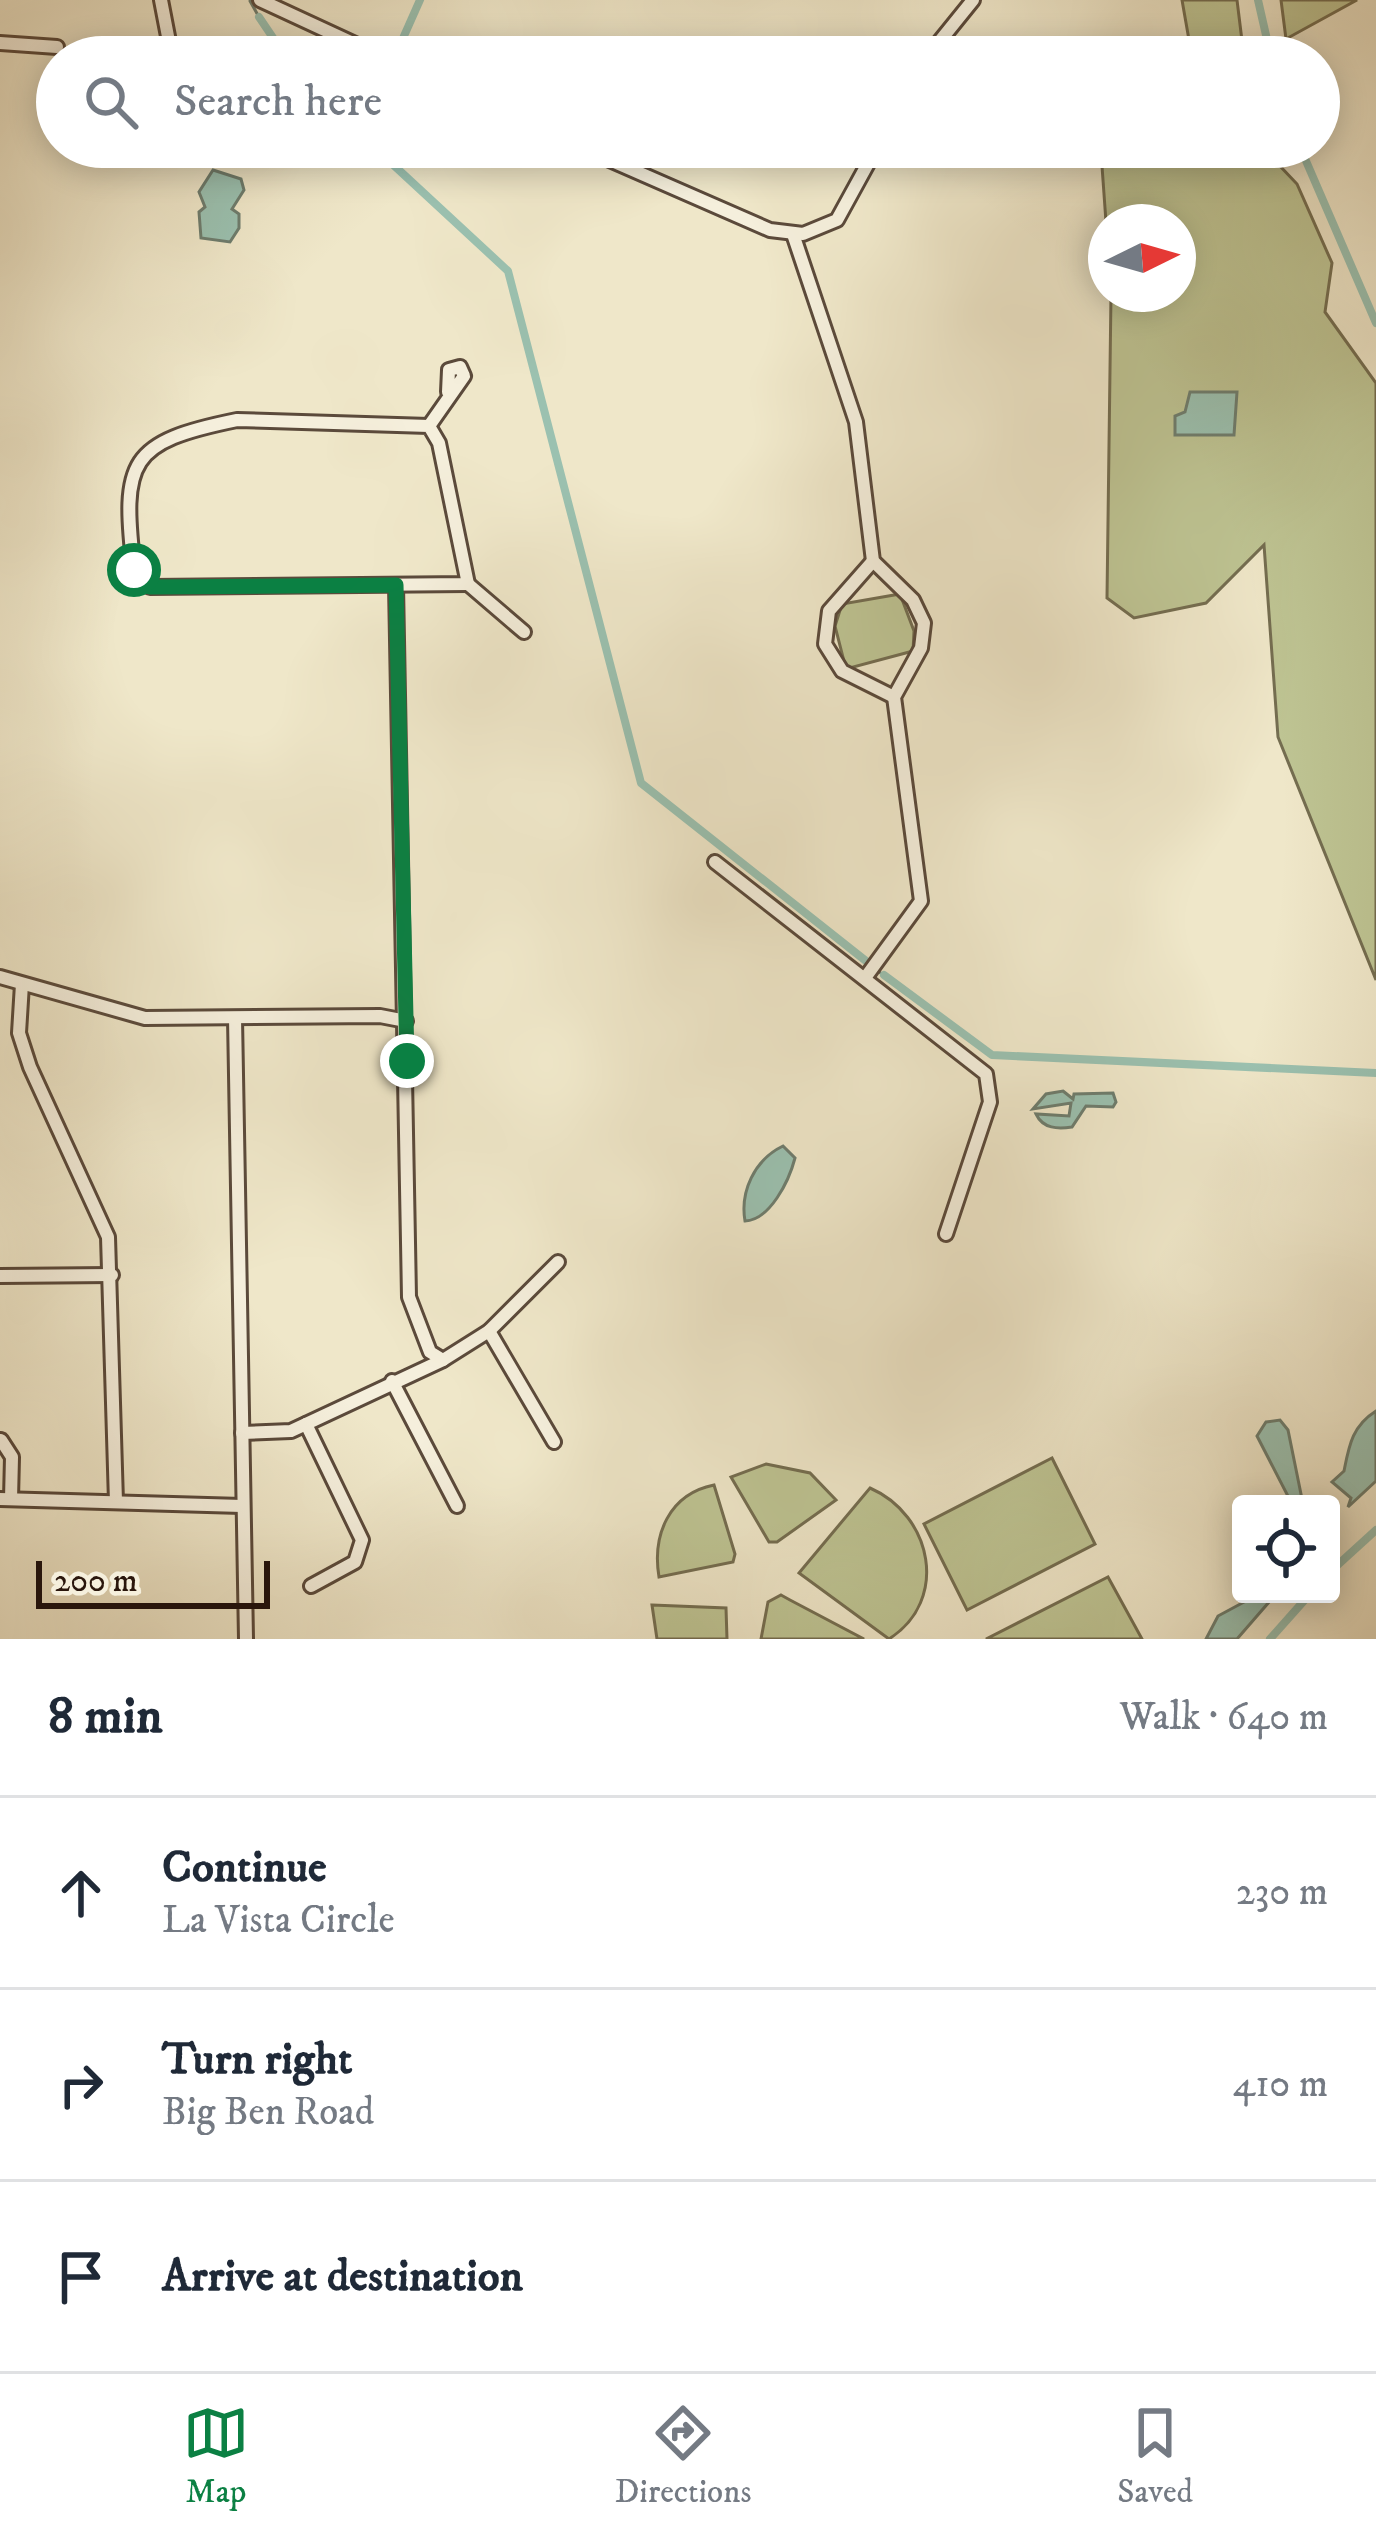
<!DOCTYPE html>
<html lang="en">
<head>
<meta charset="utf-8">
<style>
  body { margin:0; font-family:"IM FELL DW Pica",serif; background:#f6f6f7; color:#1f2937 }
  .controls { position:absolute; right:36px; bottom:36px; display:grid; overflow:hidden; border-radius:12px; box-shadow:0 6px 30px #0003 }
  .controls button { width:108px; height:108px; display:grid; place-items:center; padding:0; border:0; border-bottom:3px solid #e0e1e3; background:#fff; color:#1f2937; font:60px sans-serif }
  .compass { position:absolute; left:1088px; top:204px; width:108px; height:108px; border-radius:50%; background:#fff; box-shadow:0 6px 30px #0003; rotate:85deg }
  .scale { position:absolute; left:36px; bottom:30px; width:234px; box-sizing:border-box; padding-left:12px; border:6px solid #2a160c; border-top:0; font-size:33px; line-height:42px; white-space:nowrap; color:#2a160c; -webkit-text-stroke:9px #f5efdc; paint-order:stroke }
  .stop { position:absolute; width:36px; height:36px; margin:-27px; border:9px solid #0b8043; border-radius:50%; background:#fff }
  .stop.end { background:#0b8043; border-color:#fff; box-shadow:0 3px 12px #0008 }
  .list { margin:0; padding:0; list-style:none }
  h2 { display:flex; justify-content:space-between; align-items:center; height:156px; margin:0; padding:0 48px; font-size:51px }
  h2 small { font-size:39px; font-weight:400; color:#747a83 }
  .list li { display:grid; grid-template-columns:78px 1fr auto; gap:36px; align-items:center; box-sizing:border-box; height:192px; padding:0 48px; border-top:3px solid #e0e1e3 }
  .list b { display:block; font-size:45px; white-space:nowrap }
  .list p { margin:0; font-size:39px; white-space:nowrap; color:#747a83 }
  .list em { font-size:39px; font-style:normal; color:#747a83 }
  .icon { flex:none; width:66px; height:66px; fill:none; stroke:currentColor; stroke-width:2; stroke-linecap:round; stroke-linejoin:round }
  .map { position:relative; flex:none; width:1376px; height:1639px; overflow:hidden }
  .search { position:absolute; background:#fff; box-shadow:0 6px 30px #0003; left:36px; right:36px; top:36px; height:132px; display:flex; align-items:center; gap:30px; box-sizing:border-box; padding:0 42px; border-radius:66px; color:#747a83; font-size:45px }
  .sheet { height:732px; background:#fff }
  nav { display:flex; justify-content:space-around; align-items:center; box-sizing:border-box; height:168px; border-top:3px solid #e0e1e3; background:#fff; font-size:33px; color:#747a83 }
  nav a { display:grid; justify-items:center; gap:6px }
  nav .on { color:#0b8043 }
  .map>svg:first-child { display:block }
  .green { fill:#bec493; stroke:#746d50; stroke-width:3 }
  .water { fill:#9bc1b0; stroke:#6e7d6e; stroke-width:3 }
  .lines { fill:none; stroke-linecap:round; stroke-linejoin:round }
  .stream { stroke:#6e7d6e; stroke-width:3 }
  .canal { stroke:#9bc1b0; stroke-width:8 }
  .minor-casing { stroke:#5b4a3b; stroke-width:18 }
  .minor { stroke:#f5efdc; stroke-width:12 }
  .route { stroke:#0b8043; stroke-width:15 }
</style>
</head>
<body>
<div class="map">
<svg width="1376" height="1639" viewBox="0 0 1376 1639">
  <rect width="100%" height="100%" fill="#efe7c9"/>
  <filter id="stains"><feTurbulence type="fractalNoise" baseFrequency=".00167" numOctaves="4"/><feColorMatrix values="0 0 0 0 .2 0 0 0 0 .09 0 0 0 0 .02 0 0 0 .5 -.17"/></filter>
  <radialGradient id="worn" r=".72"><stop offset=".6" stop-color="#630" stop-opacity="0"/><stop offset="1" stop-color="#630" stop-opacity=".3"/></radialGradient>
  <!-- green -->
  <g class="green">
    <polygon points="1182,0 1237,0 1244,57 1192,57"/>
    <polygon points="1281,0 1357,0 1286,39"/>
    <polygon points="1127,147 1262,147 1297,184 1332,263 1325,312 1376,383 1376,980 1278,737 1264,545 1206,603 1134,618 1107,598 1111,294 1178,294 1178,222 1106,222 1102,166"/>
    <polygon points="900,594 914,631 913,651 846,669 835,626 842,604"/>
    <polygon points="1052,1458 1095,1544 967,1610 924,1524"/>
    <polygon points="766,1464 810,1473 836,1500 777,1542 769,1542 731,1477"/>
    <path d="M714 1485 735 1554 733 1562 659 1577C652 1535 669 1494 714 1485Z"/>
    <path d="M870 1488C932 1515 950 1600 889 1639L799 1573Z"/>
    <polygon points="1108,1577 1142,1639 986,1639"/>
    <polygon points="781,1595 790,1600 864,1639 761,1639 768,1602"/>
    <polygon points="652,1605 726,1608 727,1639 657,1639"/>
  </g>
  <!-- water -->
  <g class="water">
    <polygon points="213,170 241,179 244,190 232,209 239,214 239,228 230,242 201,238 199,212 205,207 199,192"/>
    <polygon points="1190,392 1237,392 1234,435 1175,435 1175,416 1185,412"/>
    <path d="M1063 1091 1073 1099 1074 1094 1113 1093 1116 1102 1113 1107 1086 1106 1072 1127C1058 1129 1043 1129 1036 1114L1069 1116 1071 1103 1033 1109 1046 1094Z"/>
    <path d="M783 1146 795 1158C789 1181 770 1220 745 1221 740 1192 754 1160 783 1146Z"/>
    <path d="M1376 1411V1481L1348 1507 1351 1498 1332 1482 1344 1471C1349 1446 1352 1426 1376 1411Z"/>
    <polygon points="1266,1422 1280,1420 1288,1430 1303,1504 1292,1504 1257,1436"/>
    <polygon points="1259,1594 1276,1594 1237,1639 1206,1639 1218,1616"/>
  </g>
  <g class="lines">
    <!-- stream -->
    <g class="stream">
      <polyline points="250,1 259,17"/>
      <polyline points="879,972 884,975"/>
    </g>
    <!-- canal -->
    <g class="canal">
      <polyline points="1258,0 1271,57"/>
      <polyline points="259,17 286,57"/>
      <polyline points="396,54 420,0"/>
      <polyline points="374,147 508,271 641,783 866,961"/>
      <polyline points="1300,147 1376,323"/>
      <polyline points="884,975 992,1055 1376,1073"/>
      <polyline points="1331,1571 1376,1530"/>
      <polyline points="1270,1639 1310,1594"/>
    </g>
    <defs>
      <g id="minor">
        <polyline points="161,0 171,52"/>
        <polyline points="260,0 383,57"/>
        <polyline points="0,43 57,47"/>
        <polyline points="927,57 973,0"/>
        <polyline points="580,147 770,230 803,234 837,220 877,147"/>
        <polyline points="793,234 856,422 873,561 913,600 924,623 921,648 894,697 921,901 865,978"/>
        <path d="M237 420 429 426 439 443 468 584 150 587 134 570C121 460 129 442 237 420Z"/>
        <polyline points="429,426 464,376 460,367 449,370 448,392"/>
        <polyline points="873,561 829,611 825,644 842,671 894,697"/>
        <polyline points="468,584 524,632"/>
        <polyline points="396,585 409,1297 430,1352 443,1360"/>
        <polyline points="715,862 986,1074 990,1102 946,1234"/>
        <polyline points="0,977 145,1018 380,1016 406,1021"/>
        <polyline points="22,984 19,1033 30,1067 108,1237 116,1502"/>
        <polyline points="235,1018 246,1639"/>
        <polyline points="0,1276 112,1275"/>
        <polyline points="489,1331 554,1442"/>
        <polyline points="392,1381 457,1506"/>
        <polyline points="306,1424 362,1540 355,1562 311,1586"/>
        <polyline points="242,1433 291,1431 443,1360 489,1331 558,1262"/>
        <polyline points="1,1440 12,1457 11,1499"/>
        <polyline points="0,1499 242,1506"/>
      </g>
    </defs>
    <!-- minor casing -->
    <use href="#minor" class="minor-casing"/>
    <!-- minor -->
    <use href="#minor" class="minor"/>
  </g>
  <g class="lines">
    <!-- route -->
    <polyline class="route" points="134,570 150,587 396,585 407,1061"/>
  </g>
  <rect width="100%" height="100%" filter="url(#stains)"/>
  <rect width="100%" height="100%" fill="url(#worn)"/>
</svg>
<div class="controls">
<button><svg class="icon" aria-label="locate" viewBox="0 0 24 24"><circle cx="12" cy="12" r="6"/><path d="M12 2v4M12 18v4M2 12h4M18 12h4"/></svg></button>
</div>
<svg class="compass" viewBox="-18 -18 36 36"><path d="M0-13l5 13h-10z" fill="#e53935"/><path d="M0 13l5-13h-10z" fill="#747a83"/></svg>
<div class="scale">200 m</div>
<div class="stop" style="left:134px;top:570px"></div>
<div class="stop end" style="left:407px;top:1061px"></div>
<div class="search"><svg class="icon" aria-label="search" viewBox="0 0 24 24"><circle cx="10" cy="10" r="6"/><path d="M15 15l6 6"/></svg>Search here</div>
</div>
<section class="sheet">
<h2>8 min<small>Walk · 640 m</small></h2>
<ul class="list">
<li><svg class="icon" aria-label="ahead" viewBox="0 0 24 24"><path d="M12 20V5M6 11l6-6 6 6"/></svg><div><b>Continue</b><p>La Vista Circle</p></div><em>230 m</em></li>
<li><svg class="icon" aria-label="right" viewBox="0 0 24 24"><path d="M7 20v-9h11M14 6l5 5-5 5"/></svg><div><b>Turn right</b><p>Big Ben Road</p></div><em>410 m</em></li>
<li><svg class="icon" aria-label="arrive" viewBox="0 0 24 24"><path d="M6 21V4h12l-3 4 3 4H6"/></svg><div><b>Arrive at destination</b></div></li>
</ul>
</section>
<nav>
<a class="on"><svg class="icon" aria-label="map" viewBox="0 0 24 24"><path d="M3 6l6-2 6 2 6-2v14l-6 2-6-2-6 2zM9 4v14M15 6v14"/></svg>Map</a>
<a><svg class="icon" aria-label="directions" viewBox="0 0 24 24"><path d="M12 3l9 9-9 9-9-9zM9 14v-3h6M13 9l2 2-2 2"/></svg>Directions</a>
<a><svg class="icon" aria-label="saved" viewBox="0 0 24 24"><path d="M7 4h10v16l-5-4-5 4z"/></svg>Saved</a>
</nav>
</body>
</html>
